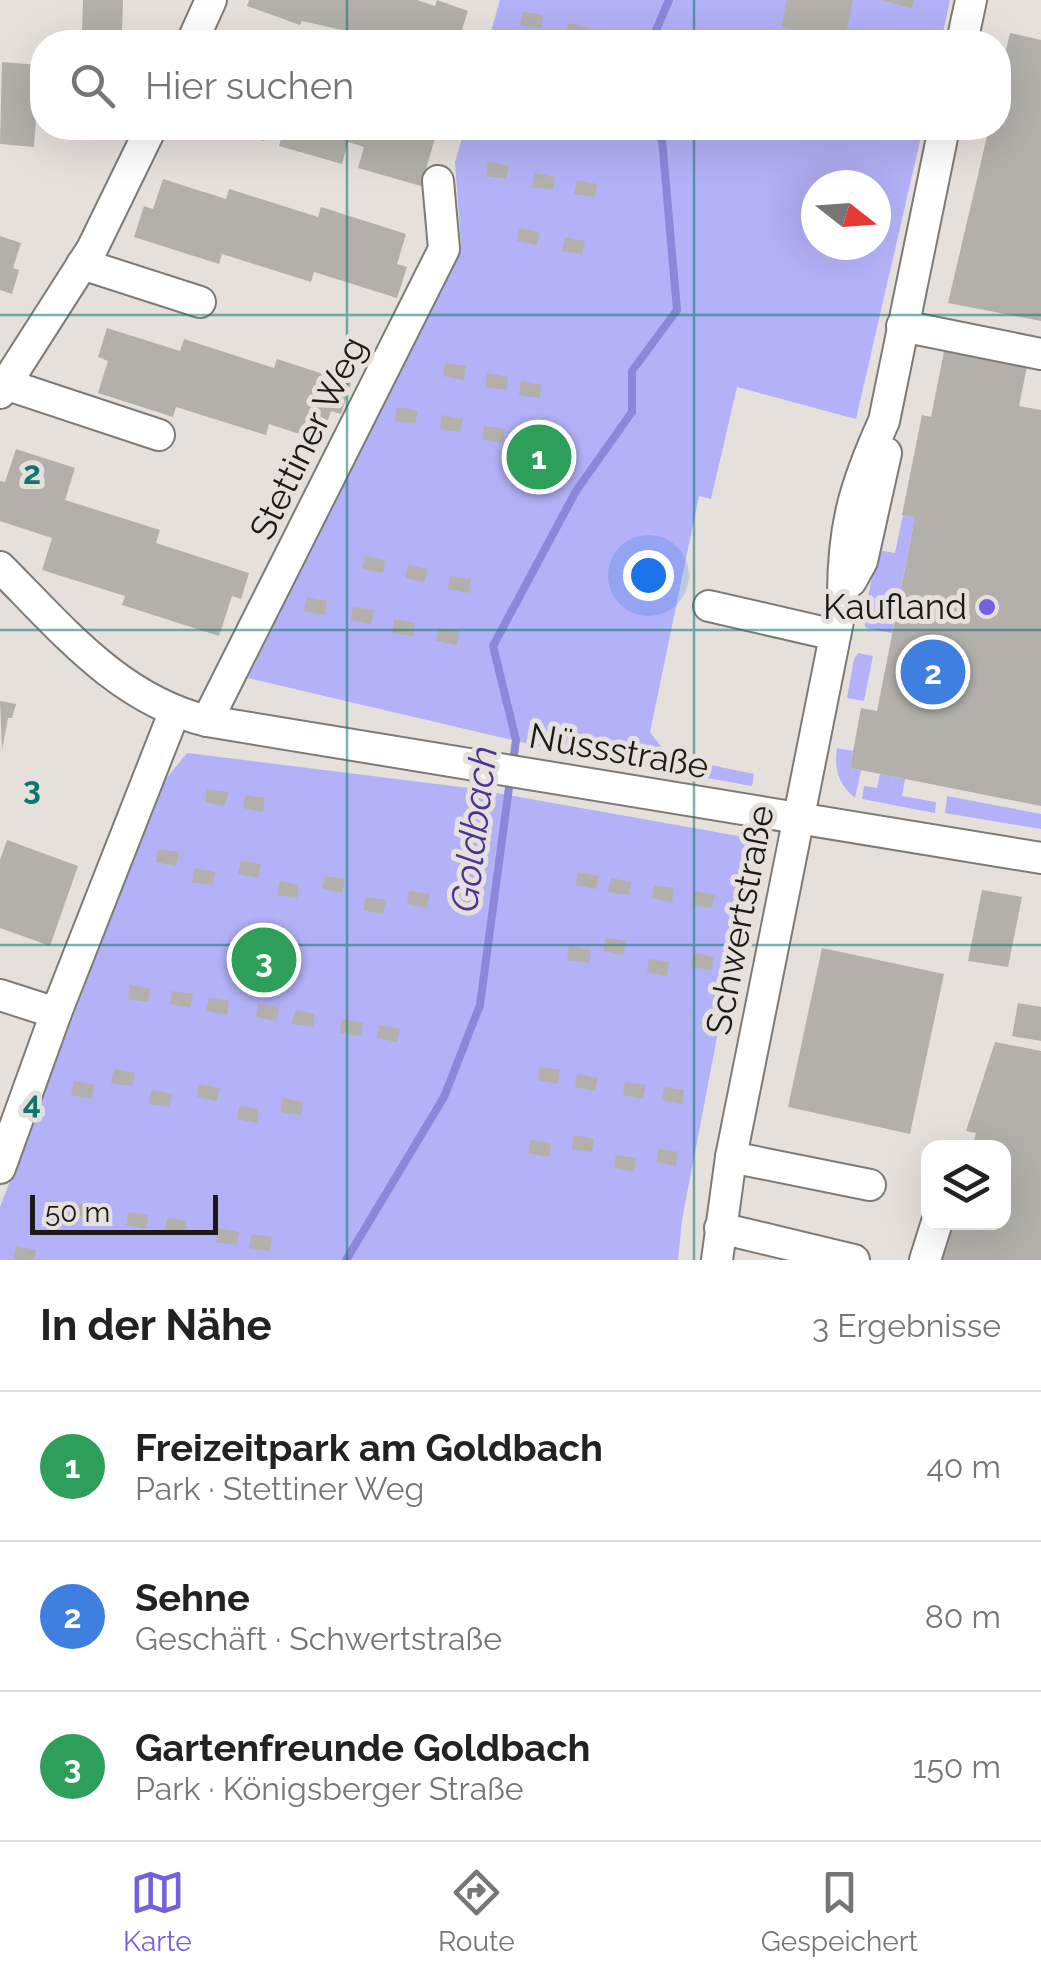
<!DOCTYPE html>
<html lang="de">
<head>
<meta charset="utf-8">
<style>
  body { margin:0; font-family:Raleway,sans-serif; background:#f6f6f6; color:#222 }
  .controls { position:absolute; right:30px; bottom:30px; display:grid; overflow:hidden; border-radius:20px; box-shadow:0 10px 40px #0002 }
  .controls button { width:90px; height:90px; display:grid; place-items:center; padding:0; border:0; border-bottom:2px solid #e0e0e0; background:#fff; color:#222; font:50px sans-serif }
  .compass { position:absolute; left:801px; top:170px; width:90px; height:90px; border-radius:50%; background:#fff; box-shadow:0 10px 40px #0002; rotate:107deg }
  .scale { position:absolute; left:30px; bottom:25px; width:188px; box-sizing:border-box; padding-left:10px; border:5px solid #1c1a18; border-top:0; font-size:28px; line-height:35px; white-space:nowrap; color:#1c1a18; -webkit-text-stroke:8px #e5e0dc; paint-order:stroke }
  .you { position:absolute; left:648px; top:575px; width:35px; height:35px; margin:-25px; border:8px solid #fff; border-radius:50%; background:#1a73e8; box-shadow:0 0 0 15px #1a73e833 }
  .badge { display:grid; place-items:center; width:65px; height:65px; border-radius:50%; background:#7261dc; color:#fff; font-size:32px; font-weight:700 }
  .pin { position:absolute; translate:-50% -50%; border:5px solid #fff; box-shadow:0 2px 10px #0006 }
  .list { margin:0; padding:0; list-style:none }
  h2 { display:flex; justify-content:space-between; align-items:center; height:130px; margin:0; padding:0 40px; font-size:42px }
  h2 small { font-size:32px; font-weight:400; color:#767676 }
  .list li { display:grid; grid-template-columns:65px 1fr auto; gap:30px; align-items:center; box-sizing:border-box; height:150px; padding:0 40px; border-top:2px solid #e0e0e0 }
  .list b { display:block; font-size:38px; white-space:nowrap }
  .list p { margin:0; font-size:32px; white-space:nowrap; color:#767676 }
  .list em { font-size:32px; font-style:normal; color:#767676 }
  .icon { flex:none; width:55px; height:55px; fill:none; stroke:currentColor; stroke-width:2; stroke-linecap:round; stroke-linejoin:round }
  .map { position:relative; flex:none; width:1041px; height:1260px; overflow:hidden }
  .search { position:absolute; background:#fff; box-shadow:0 10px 40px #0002; left:30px; right:30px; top:30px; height:110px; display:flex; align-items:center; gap:25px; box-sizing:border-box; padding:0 35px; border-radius:40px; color:#767676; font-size:38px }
  .sheet { height:580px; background:#fff }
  nav { display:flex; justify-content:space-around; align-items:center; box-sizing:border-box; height:140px; border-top:2px solid #e0e0e0; background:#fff; font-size:28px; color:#767676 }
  nav a { display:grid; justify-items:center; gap:5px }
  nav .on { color:#7261dc }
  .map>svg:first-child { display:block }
  .green { fill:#b3b1f7; fill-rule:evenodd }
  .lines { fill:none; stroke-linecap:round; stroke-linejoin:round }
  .stream { stroke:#8c87d9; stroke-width:8 }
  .building { fill:#b3afab }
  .minor-casing { stroke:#7e7a76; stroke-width:34 }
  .minor { stroke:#fff; stroke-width:30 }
  .grid { fill:none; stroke:#0f766e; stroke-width:2.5; stroke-opacity:0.55 }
  .poi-dot { fill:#7261dc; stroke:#e5e0dc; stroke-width:4 }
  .labels { text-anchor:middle; stroke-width:10; stroke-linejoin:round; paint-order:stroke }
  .street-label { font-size:35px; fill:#1c1a18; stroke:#e5e0dc }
  .poi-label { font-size:35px; fill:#1c1a18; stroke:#e5e0dc; text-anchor:end }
  .water-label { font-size:38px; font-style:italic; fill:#463595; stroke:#e5e0dc }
  .grid-label { font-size:32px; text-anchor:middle; font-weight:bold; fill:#0f766e; stroke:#e5e0dc; stroke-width:10; stroke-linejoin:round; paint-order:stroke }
</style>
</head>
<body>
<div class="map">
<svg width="1041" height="1260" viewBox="0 0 1041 1260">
  <rect width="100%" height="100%" fill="#e5e0dc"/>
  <!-- green -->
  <g class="green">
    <polygon points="500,0 950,0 941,42 488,42"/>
    <path d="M465 128H923L856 419 737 387 711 499 699 496 650 732 668 756 754 774 752 786 563 752 248 678 461 245 455 162ZM816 185H876V245H816Z"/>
    <polygon points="903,515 915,517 892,633 866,628 863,620 878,550 895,553"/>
    <polygon points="858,653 873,656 864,701 847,698 854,659"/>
    <path d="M837 748 853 751 850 768 861 770 855 798C838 784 834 769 837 748Z"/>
    <polygon points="187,753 469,788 755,839 682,1220 678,1260 0,1260 0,1207 162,784"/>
    <polygon points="880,774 905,779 902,796 936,802 935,813 862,799 864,786 877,788"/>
    <polygon points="947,796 1041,814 1041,829 945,813"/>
  </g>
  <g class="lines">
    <!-- stream -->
    <g class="stream">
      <polyline points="651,42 669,0"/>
      <polyline points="513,762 516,740 493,646 576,491 632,412 632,371 677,310 661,128"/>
      <polyline points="346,1260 444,1097 480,1005 510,780"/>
    </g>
  </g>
  <!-- building -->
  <g class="building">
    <polygon points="83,0 123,0 122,33 82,32"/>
    <polygon points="249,0 417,0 435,6 437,0 468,11 458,42 397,40 394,42 302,21 300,25 247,6"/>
    <polygon points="787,0 853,0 845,39 781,27"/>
    <polygon points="881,0 914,0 912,8"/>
    <polygon points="523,12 543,15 541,29 520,25"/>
    <polygon points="568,23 589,27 586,40 566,36"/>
    <polygon points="1010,33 1041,40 1041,321 948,303 989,128 998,128 998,85"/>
    <polygon points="2,62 40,65 34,147 0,144"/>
    <polygon points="220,128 268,128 264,141"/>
    <polygon points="284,128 438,128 421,186 358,168 364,147 348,142 342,164 279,146"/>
    <polygon points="488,162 509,166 506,179 486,176"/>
    <polygon points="535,173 555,177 553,190 532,187"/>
    <polygon points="163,179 226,199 229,189 318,217 321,207 406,234 397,264 407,267 397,298 314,272 311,282 222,254 219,264 134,237 144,206 153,209"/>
    <polygon points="577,180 597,184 595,197 574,194"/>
    <polygon points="519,228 539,232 537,245 517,241"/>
    <polygon points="0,236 21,243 13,268 19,270 12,294 0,290"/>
    <polygon points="565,237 585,241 582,254 562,251"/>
    <polygon points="107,328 180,351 184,339 274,368 277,359 351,383 341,414 331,411 321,441 269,424 266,435 176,407 173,417 98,393 108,361 98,357"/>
    <polygon points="945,346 1028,362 1019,406 1041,410 1041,806 850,768 861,708 877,711 915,517 902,515 922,415 931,417"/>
    <polygon points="445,363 466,366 464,380 443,376"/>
    <polygon points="487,373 508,377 506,390 485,387"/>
    <polygon points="521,381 542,385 539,398 519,395"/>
    <polygon points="397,407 418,411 415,424 395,421"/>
    <polygon points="442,415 463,419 460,432 440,429"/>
    <polygon points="484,426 505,429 503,443 482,439"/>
    <polygon points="16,449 75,468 65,500 160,530 156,543 249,573 241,599 232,596 219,636 122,605 125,596 42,570 52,538 0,521 0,481 5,482"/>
    <polygon points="365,556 385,560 383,573 362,569"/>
    <polygon points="408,565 428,569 425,582 405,578"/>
    <polygon points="450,576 471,579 469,593 448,589"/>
    <polygon points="307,597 327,601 325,615 304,611"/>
    <polygon points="353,607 374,610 371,624 351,620"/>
    <polygon points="394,619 415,623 413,636 392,633"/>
    <polygon points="439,628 459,631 457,645 436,641"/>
    <polygon points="0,701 16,704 12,718 8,718 2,750"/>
    <polygon points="207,789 228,792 225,806 205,802"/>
    <polygon points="245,795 265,798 263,812 243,808"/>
    <polygon points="7,840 78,866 50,946 0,928 0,860"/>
    <polygon points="158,849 179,852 176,866 156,862"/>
    <polygon points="241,861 261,864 258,878 238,874"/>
    <polygon points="194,868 215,872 212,885 192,882"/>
    <polygon points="578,872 599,876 596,889 576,885"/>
    <polygon points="325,876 345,879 342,893 322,889"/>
    <polygon points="611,878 631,882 629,895 608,892"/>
    <polygon points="279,881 299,885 297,898 277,895"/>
    <polygon points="654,885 674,888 672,902 652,898"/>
    <polygon points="982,890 1022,897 1008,967 968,961"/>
    <polygon points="409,891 430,894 427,908 407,904"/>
    <polygon points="695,891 715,895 712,908 692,905"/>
    <polygon points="366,897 386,900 383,914 363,910"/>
    <polygon points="606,938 626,941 623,955 603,951"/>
    <polygon points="569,946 591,950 589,963 567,960"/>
    <polygon points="822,948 944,974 910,1134 788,1107"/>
    <polygon points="694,953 714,957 712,970 691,967"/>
    <polygon points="649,959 669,962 667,976 647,972"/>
    <polygon points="130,985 151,989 148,1002 128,999"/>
    <polygon points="172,991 193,994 190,1008 170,1004"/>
    <polygon points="209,998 229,1001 227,1015 206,1011"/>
    <polygon points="1018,1003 1041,1007 1041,1041 1012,1036"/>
    <polygon points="258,1004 279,1007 276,1021 256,1017"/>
    <polygon points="295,1010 315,1014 313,1027 292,1024"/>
    <polygon points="342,1019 363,1023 361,1036 340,1033"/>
    <polygon points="379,1025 400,1029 397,1042 377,1038"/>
    <polygon points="995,1042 1041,1051 1041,1260 941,1260 951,1222 1004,1222 1004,1148 972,1148 976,1133 966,1131"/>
    <polygon points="540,1067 560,1070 558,1084 538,1080"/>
    <polygon points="114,1069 135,1073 132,1086 111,1083"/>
    <polygon points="577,1074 598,1078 595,1091 575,1087"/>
    <polygon points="74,1081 95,1085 92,1099 71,1095"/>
    <polygon points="625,1082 646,1085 643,1099 623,1095"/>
    <polygon points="199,1084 220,1088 217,1101 197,1097"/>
    <polygon points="664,1087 684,1090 682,1104 662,1100"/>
    <polygon points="151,1090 172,1094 169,1107 149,1104"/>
    <polygon points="283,1098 303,1102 301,1115 281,1112"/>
    <polygon points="239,1106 259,1109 257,1123 237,1119"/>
    <polygon points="574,1135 594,1139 592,1152 572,1149"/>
    <polygon points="530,1140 551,1143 549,1157 528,1153"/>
    <polygon points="658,1149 678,1152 676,1166 656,1162"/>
    <polygon points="616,1155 636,1158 634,1172 614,1168"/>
    <polygon points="47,1200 68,1204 66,1217 45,1214"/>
    <polygon points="79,1203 100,1206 97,1220 77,1216"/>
    <polygon points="128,1212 148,1215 146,1229 126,1225"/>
    <polygon points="167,1218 187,1221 185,1235 164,1231"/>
    <polygon points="218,1228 239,1232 236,1245 216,1242"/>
    <polygon points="252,1234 272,1237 270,1251 249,1248"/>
    <polygon points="16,1246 36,1250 34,1260 13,1260"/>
  </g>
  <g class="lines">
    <defs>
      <g id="minor">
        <polyline points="192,42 211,0"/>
        <polyline points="962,42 971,0"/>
        <polyline points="82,264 200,302"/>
        <polyline points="902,326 1041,354"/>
        <polyline points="5,384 159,435"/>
        <polyline points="0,393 92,249 151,128"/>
        <path d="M0 567C62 629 118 699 207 721L1041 858"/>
        <polyline points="851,581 862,561 886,453"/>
        <polyline points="709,606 835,635"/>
        <polyline points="207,721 444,249 438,181"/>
        <polyline points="0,995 56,1013"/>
        <polyline points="731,1157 870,1185"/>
        <polyline points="0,1168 56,1013 174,713"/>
        <polyline points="720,1228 854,1260"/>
        <path d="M717 1260 731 1157 843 596C843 525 855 485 884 421L944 128"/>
        <polyline points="925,1260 937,1222"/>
      </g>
    </defs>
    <!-- minor casing -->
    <use href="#minor" class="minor-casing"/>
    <!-- minor -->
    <use href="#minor" class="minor"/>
  </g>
  <!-- grid -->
  <path class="grid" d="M347 0V42M694 0V42M347 128V1260M694 128V1260M0 315H1041M0 630H1041M0 945H1041"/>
  <!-- markers -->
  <circle class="poi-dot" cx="987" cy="607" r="10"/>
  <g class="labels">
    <!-- street labels -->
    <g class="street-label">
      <text transform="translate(308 438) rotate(-64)" y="12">Stettiner Weg</text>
      <text transform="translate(619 751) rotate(10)" y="12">Nüssstraße</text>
      <text transform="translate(740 920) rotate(-79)" y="12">Schwertstraße</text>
    </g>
    <!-- poi labels -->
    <g class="poi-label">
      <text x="967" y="619">Kaufland</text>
    </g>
    <!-- water labels -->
    <g class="water-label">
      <text transform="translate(474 829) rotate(-83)" y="13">Goldbach</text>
    </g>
  </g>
  <g class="grid-label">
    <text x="32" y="484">2</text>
    <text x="32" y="799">3</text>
    <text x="32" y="1114">4</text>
  </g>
</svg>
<div class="controls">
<button><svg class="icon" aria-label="layers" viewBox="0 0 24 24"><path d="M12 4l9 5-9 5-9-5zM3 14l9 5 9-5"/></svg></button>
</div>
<svg class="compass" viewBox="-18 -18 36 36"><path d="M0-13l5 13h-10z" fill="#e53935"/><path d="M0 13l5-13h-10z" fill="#767676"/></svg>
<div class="scale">50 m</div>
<div class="you"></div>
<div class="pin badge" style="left:539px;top:457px;background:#2e9e5b">1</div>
<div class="pin badge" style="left:933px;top:672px;background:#3f7fe0">2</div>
<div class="pin badge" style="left:264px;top:960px;background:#2e9e5b">3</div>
<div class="search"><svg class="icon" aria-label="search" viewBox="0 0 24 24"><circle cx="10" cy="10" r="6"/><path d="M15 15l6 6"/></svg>Hier suchen</div>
</div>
<section class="sheet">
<h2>In der Nähe<small>3 Ergebnisse</small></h2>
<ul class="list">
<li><span class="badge" style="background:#2e9e5b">1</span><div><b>Freizeitpark am Goldbach</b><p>Park · Stettiner Weg</p></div><em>40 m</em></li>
<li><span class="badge" style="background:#3f7fe0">2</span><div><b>Sehne</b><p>Geschäft · Schwertstraße</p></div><em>80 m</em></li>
<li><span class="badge" style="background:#2e9e5b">3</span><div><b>Gartenfreunde Goldbach</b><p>Park · Königsberger Straße</p></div><em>150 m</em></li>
</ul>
</section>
<nav>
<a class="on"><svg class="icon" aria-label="map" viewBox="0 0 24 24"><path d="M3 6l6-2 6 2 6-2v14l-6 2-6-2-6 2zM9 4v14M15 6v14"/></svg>Karte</a>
<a><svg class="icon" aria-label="directions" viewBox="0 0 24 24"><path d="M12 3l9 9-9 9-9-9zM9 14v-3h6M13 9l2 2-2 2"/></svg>Route</a>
<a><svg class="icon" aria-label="saved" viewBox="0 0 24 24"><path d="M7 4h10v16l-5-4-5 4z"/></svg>Gespeichert</a>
</nav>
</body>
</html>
